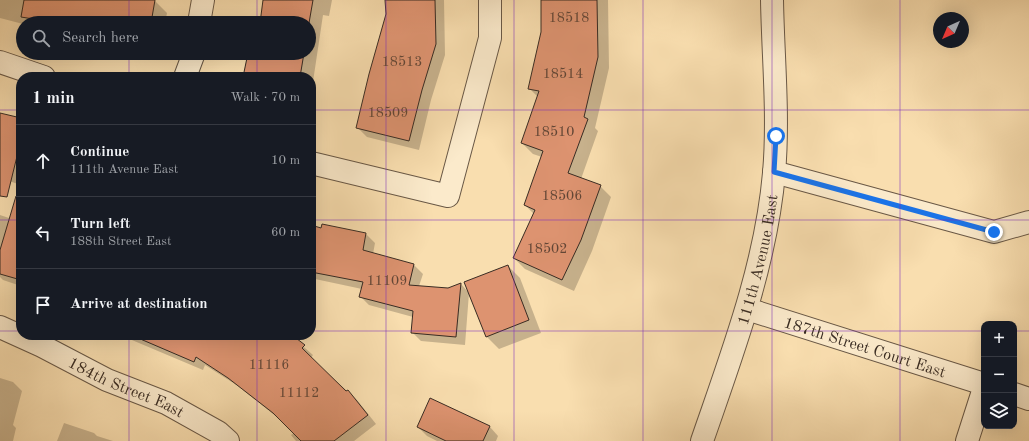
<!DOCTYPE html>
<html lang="en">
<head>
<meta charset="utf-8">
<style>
  body { margin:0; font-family:"Old Standard TT",serif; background:#242831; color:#f1f3f6 }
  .controls { position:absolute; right:12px; bottom:12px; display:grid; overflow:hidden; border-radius:8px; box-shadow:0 4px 16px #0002 }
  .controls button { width:36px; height:36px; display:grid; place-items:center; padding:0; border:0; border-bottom:1px solid #363941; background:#171b24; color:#f1f3f6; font:20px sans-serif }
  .compass { position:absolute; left:933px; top:12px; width:36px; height:36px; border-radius:50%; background:#171b24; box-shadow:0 4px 16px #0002; rotate:224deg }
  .stop { position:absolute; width:12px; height:12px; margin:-9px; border:3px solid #1a73e8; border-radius:50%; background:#fff }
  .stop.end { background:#1a73e8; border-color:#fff; box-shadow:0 1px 4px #0008 }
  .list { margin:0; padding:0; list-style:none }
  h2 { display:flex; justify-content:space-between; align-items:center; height:52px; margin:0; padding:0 16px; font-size:17px }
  h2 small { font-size:13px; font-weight:400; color:#9ea1a6 }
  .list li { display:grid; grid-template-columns:26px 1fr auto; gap:12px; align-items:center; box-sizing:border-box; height:72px; padding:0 16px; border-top:1px solid #363941 }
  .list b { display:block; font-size:15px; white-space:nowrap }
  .list p { margin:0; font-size:13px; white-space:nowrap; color:#9ea1a6 }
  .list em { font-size:13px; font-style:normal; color:#9ea1a6 }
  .icon { flex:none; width:22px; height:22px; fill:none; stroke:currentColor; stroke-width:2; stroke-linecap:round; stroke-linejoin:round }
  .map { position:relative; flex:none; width:1029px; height:441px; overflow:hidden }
  .search { position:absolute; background:#171b24; box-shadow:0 4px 16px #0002; left:16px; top:16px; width:300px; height:44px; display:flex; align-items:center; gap:10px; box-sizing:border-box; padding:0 14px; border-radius:22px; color:#9ea1a6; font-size:15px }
  .panel { position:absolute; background:#171b24; box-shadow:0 4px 16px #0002; left:16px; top:72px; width:300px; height:268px; border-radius:16px }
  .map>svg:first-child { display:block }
  .shadow { fill:#0003 }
  .building { fill:#dd9370; stroke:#392c23 }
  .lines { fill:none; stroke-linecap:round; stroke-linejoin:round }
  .street-casing { stroke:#695846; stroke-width:24 }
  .street { stroke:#fbeacb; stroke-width:22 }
  .route { stroke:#1a73e8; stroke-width:5 }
  .grid { fill:none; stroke:#7b2cbf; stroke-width:1; stroke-opacity:0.55 }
  .labels { text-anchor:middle; stroke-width:3.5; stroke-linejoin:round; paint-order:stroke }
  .number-label { font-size:14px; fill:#624636 }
  .street-label { font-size:16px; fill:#392c23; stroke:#fbeacb }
</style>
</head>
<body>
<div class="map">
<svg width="1029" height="441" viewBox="0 0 1029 441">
  <rect width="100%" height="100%" fill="#f9deaf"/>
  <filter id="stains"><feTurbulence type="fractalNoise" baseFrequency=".005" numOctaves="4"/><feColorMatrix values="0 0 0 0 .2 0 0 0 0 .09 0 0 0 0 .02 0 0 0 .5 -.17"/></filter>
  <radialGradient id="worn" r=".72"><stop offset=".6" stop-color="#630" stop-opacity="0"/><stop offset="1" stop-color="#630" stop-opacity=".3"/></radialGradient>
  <!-- shadow -->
  <g class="shadow">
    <polygon points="0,0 154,0 167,13 165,23 23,24 0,18"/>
    <polygon points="264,0 332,0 329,16 323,15 311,95 311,77 244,77 256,53 309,53 309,23 261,23"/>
    <polygon points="386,0 444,0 445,55 431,100 419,150 367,137 357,127 387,14"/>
    <polygon points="542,0 608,0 609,68 595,128 598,131 581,179 600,186 611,197 592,251 574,291 525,269 514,258 534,214 525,205 542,157 533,154 522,143 538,97 529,88 542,32"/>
    <polygon points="145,53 160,53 159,56"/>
    <polygon points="0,114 21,120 21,185 0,178"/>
    <polygon points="0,215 21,222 21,286 3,280 0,277"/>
    <polygon points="322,225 366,234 375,243 373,254 414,265 423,274 419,286 448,289 461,284 469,293 465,345 421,341 412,332 413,317 369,305 360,296 362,289 315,279 315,282 311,281 311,226 322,229"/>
    <polygon points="508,266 520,278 541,333 499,349 487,337"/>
    <polygon points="120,335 290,335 313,355 311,358 357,400 376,424 354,441 296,441 291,435 294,433 283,422 238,386 205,365 203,370"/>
    <polygon points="0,378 13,382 22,391 13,425 16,428 13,441 0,441"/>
    <polygon points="64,423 94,433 97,436 113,441 57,441"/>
    <polygon points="418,427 490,427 498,436 496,441 437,441 427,436"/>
  </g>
  <!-- building -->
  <g class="building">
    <polygon points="24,0 155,0 151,23 58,23 21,17"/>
    <polygon points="263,0 313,0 309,23 260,23"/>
    <polygon points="385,0 435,0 436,44 422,90 409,141 356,128 369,74 386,14"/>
    <polygon points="541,0 597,0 598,57 584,117 588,119 568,173 601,185 581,240 562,280 513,258 535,210 524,205 543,151 521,143 539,91 528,89 541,32"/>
    <polygon points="248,53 304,53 300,77 243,77"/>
    <polygon points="0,113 21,118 21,140 7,197 0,196"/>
    <polygon points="16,196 21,197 21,280 0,274 0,250"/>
    <polygon points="322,224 366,233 363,250 414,264 409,285 448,288 461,283 456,337 411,333 413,311 359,297 363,282 311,272 311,225 321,228"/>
    <polygon points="508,265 529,320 486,337 464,282"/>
    <polygon points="131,335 292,335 305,345 302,348 346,391 348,390 368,415 334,441 301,441 273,413 228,378 196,357 194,362"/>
    <polygon points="430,398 490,426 483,441 446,441 417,427"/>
  </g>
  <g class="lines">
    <defs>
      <g id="street">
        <polyline points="199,23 203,0"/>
        <polyline points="0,62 44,77"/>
        <polyline points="185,77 194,53"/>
        <polyline points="311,163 448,196 490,38 490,0"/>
        <polyline points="774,172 994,232 1029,222"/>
        <path id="s1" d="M747 309 984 384"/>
        <path id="s2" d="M0 327 42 346 107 380 166 403 218 432 228 441"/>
        <polyline points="1014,394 1029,399"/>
        <path id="s3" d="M702 441C732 354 766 265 774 173 779 116 773 57 772 0"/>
        <polyline points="967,441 984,388"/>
      </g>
    </defs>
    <!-- street casing -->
    <use href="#street" class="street-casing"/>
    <!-- street -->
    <use href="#street" class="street"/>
  </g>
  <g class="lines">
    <!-- route -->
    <polyline class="route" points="776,136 774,172 994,232"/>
  </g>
  <!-- grid -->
  <path class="grid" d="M129 0V23M257 0V23M386 0V441M514 0V441M643 0V441M772 0V441M900 0V441M129 53V77M257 53V77M0 110H21M311 110H1029M0 220H21M311 220H1029M0 331H21M311 331H984M1014 331H1029M129 335V441M257 335V441"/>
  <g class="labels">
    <!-- number labels -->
    <g class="number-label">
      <text x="569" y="22">18518</text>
      <text x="402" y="66">18513</text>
      <text x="563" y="78">18514</text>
      <text x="388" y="117">18509</text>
      <text x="554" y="136">18510</text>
      <text x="562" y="200">18506</text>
      <text x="547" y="253">18502</text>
      <text x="387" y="285">11109</text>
      <text x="269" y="369">11116</text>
      <text x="299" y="397">11112</text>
    </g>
    <!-- street labels -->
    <g class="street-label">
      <text dy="6" stroke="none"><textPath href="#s3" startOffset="190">111th Avenue East</textPath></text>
      <text dy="6" stroke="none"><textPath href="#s1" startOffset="124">187th Street Court East</textPath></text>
      <text dy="6" stroke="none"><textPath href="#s2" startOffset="140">184th Street East</textPath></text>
    </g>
  </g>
  <rect width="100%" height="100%" filter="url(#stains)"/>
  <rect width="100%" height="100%" fill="url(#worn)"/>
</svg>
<div class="controls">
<button>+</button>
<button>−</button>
<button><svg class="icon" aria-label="layers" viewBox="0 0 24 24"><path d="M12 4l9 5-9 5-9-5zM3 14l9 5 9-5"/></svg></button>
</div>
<svg class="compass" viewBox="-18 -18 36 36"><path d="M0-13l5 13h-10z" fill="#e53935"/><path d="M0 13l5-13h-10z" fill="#9ea1a6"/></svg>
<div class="stop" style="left:776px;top:136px"></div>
<div class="stop end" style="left:994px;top:232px"></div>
<div class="search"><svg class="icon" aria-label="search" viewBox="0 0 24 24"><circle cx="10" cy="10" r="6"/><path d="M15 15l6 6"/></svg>Search here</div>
<section class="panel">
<h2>1 min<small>Walk · 70 m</small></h2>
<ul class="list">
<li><svg class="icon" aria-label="ahead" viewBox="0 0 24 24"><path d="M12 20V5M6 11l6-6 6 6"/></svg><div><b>Continue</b><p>111th Avenue East</p></div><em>10 m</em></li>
<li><svg class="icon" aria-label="left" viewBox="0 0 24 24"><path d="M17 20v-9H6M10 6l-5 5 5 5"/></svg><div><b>Turn left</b><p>188th Street East</p></div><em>60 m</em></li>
<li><svg class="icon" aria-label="arrive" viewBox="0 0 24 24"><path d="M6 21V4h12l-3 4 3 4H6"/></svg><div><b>Arrive at destination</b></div></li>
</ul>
</section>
</div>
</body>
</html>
